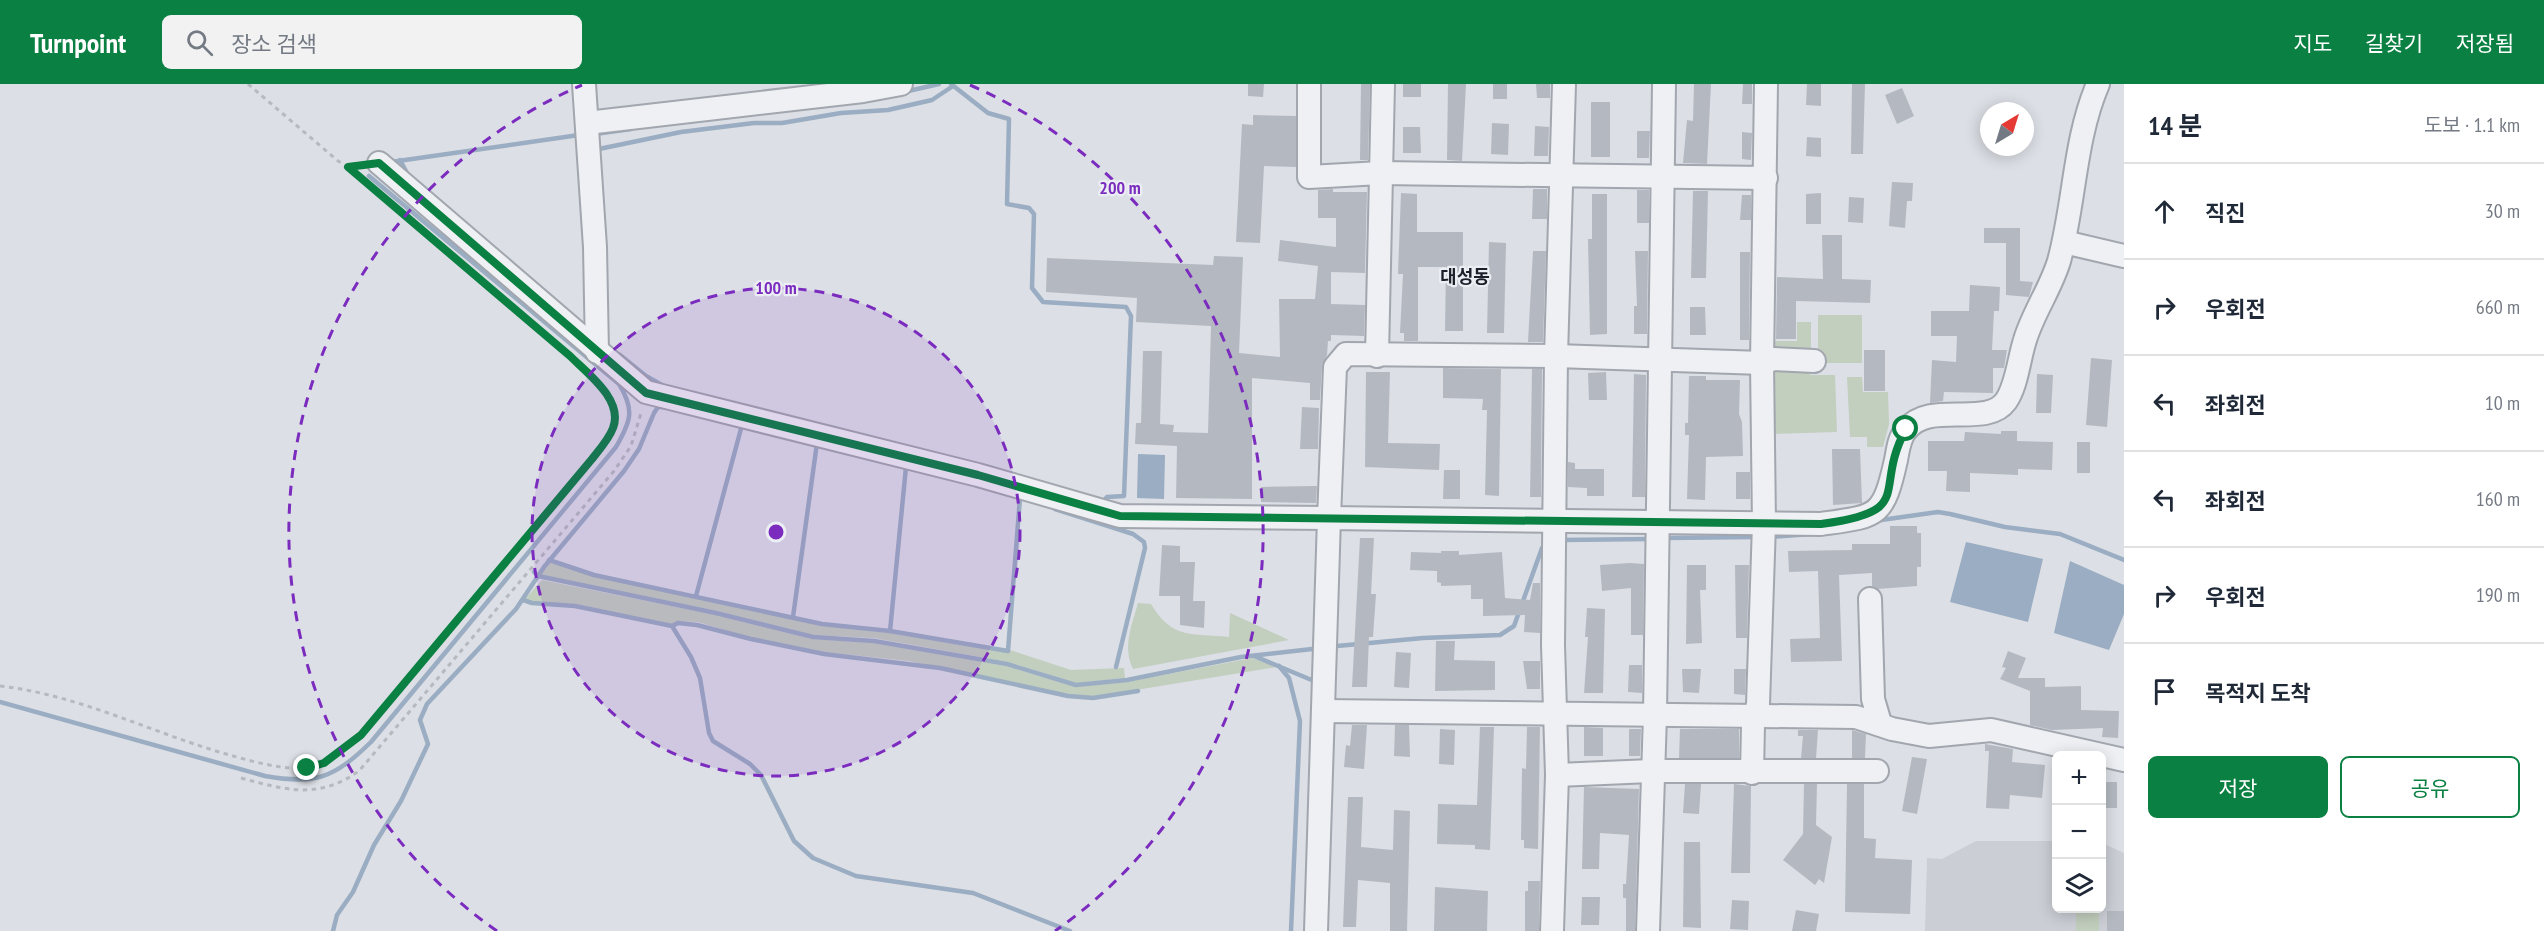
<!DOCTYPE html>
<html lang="ko">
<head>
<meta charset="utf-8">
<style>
  body { margin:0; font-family:"PT Sans Narrow","Noto Sans KR",sans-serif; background:#f2f2f3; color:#1f2937 }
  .controls { position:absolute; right:18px; bottom:18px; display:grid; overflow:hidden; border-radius:9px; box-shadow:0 3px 15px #0003 }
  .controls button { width:54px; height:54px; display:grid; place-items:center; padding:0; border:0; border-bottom:2px solid #e0e1e3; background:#fff; color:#1f2937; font:30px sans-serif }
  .compass { position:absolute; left:1980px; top:18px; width:54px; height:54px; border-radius:50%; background:#fff; box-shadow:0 3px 15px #0003; rotate:38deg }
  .stop { position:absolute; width:18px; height:18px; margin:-14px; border:4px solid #0b8043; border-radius:50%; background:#fff }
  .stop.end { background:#0b8043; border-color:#fff; box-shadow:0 2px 6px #0008 }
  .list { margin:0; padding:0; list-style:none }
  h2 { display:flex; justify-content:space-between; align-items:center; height:78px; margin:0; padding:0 24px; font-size:26px }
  h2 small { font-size:20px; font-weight:400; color:#747a83 }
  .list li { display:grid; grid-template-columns:39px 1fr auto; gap:18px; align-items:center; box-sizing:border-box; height:96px; padding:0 24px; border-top:2px solid #e0e1e3 }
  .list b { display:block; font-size:22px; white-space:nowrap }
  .list em { font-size:20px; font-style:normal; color:#747a83 }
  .actions { display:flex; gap:12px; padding:18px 24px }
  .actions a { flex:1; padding:14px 0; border:2px solid #0b8043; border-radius:9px; text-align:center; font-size:21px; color:#0b8043 }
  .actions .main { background:#0b8043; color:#fff }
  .icon { flex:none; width:33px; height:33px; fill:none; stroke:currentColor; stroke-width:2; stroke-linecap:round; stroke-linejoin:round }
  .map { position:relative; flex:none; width:2124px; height:847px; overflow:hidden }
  header { display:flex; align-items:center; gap:36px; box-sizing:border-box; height:84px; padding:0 30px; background:#0b8043; color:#fff }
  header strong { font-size:28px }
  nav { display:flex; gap:33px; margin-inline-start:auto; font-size:21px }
  .search { width:420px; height:54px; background:#f2f2f3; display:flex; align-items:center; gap:15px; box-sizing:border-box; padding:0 21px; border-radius:9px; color:#747a83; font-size:22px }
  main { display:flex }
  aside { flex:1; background:#fff }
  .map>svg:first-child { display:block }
  .built { fill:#cbced5 }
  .green { fill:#c2cebe }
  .water { fill:#9aadc2 }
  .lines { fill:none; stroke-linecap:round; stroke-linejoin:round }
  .stream { stroke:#9aadc2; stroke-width:4.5 }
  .building { fill:#b4b9c1 }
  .minor-casing { stroke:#a2a6ae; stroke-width:26 }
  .path { stroke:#b6babf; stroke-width:3; stroke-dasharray:4.5 4.5; stroke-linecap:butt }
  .minor { stroke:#eef0f3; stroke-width:22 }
  .route { stroke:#0b8043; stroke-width:8 }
  .ring { fill:none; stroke:#7b2cbf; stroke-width:3; stroke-dasharray:10 8 }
  .labels { text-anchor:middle; stroke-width:4.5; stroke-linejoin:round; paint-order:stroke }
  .quarter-label { font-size:18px; font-weight:bold; fill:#1a1f2a; stroke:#ebeef3 }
  .centre { fill:#7b2cbf; stroke:#ebeef3; stroke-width:3 }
  .ring-label { font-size:18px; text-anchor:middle; font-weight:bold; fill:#7b2cbf; stroke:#ebeef3; stroke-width:4.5; stroke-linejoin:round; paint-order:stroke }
</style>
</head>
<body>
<header>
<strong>Turnpoint</strong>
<div class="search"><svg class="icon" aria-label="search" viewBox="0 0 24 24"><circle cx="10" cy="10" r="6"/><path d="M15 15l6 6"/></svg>장소 검색</div>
<nav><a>지도</a><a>길찾기</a><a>저장됨</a></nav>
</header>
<main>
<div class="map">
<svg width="2124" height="847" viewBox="0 0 2124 847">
  <rect width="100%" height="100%" fill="#dcdfe5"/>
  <!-- built -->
  <polygon class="built" points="1976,757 2056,757 2056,824 2102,824 2102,759 2124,769 2124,847 1925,847 1927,774 1942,775"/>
  <!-- green -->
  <g class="green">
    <rect x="1818" y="231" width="44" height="48"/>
    <polygon points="1797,238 1811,238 1811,269 1770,268 1770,257 1797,257"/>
    <polygon points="1795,281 1811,291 1835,291 1837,348 1771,350 1769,282"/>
    <polygon points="1847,293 1862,293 1863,308 1888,308 1889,340 1883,363 1867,363 1867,353 1850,353"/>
    <polygon points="550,479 593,492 822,542 890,549 990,566 1010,566 1071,586 1124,584 1125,594 1077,599 1008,578 874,554 813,551 717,527 540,491"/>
    <polygon points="542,496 716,531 811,555 873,559 1006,582 1076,603 1127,598 1252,574 1277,583 1093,613 1069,611 909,577 825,568 752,554 698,538 678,537 672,540 576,520 533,518 525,515"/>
    <path d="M1138 519 1151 520C1172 556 1192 549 1229 553L1230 529 1289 556 1133 585C1122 563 1132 541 1138 519Z"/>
    <rect x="2076" y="825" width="23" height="22"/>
  </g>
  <!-- water -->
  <g class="water">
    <polygon points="1138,370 1165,371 1164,415 1137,414"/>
    <polygon points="1966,458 2043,475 2028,538 1950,518"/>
    <polygon points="2070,477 2124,501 2124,530 2109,566 2054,549"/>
  </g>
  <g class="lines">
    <!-- stream -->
    <g class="stream">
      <polyline points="951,0 988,29 1009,35 1007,120 1029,124 1034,130 1032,204 1043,218 1126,223 1131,232 1124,412 1107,413 1103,418"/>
      <polyline points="904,8 939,0"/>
      <polyline points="595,50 631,45"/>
      <polyline points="599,65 681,48 754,39 782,39 841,29 888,26 932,16 953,2"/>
      <polyline points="400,76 407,89"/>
      <polyline points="391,78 579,51"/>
      <polyline points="620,271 646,292 662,301"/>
      <polyline points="1055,425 1133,450 1144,458 1145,464 1116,583"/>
      <polyline points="1874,437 1938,428 1950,430 2005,443 2060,450 2124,476"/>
      <polyline points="1770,453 1810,450"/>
      <polyline points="1665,454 1756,453"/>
      <polyline points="1561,456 1651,455"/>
      <polyline points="549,476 594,491 822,540 890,547 1008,567 1020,414"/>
      <polyline points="534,488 538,492 716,529 813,553 874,557 1007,580 1076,601 1127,596 1241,573 1312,565"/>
      <polyline points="696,512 742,341"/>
      <polyline points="523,516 532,519 575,522 672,542 691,573 700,594 709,649 713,657 750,680 761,691 794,757 813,774 856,792 973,809 1070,847"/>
      <polyline points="793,533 817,359"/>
      <polyline points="672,542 678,539 697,541 751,555 824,570 940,584 1068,612 1093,614 1138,607"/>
      <polyline points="890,547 906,383"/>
      <polyline points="1337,562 1423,554 1500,551 1514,542 1542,464 1547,460"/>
      <polyline points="1254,572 1314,597 1314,601"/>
      <polyline points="1279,582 1289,594 1300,637 1291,847"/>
      <path d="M0 618 265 692C316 701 334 694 371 658L616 363C631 337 635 326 619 300L369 92"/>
      <polyline points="333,847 337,831 353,808 374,761 401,717 428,660 420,636 427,620 516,525 544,483 624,387 639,365 654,329 658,323 664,323"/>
    </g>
  </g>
  <!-- building -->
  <g class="building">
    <polygon points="1248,0 1264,0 1263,13 1248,12"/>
    <polygon points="1361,0 1370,0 1368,76 1360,76"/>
    <rect x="1403" y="0" width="18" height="13"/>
    <polygon points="1448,0 1466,0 1462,77 1447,76"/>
    <rect x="1493" y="0" width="14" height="15"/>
    <polygon points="1536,0 1550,0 1550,14 1537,14"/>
    <polygon points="1694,0 1711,0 1707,80 1683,79 1687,36 1693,37"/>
    <polygon points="1743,0 1752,0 1752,20 1742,20"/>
    <polygon points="1807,0 1821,0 1821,22 1806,21"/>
    <polygon points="1852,0 1865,0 1863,70 1851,70"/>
    <polygon points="1902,4 1914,32 1897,40 1885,11"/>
    <rect x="1591" y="18" width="19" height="55"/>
    <polygon points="1253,31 1296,32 1296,83 1264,82 1260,159 1236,158 1242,40 1253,41"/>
    <polygon points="1492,39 1509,40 1508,71 1491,70"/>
    <polygon points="1535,42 1549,43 1548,72 1534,72"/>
    <polygon points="1403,43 1420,43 1421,69 1403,69"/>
    <polygon points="1637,47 1650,47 1649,74 1637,74"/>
    <polygon points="1742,48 1752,49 1751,76 1742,75"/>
    <polygon points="1807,53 1821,54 1821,73 1806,72"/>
    <polygon points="1892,98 1913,99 1912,117 1907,117 1905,144 1889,142"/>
    <polygon points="1333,105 1333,108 1367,108 1365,189 1331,188 1331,220 1365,221 1364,252 1331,251 1331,257 1328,257 1327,271 1322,282 1320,316 1310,316 1310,299 1252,294 1252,415 1176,414 1177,362 1135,360 1136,339 1141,339 1143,267 1162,267 1160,340 1174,341 1173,348 1208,349 1211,242 1136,238 1137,214 1046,208 1047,174 1213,181 1214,172 1243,173 1239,269 1280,273 1279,215 1315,215 1318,182 1278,177 1280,156 1336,163 1336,134 1318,134 1318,106"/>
    <polygon points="1533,105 1547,105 1547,135 1532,135"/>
    <rect x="1637" y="106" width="12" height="33"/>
    <polygon points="1693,107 1708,107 1706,194 1691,194"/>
    <polygon points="1401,109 1417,110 1417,148 1463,148 1463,247 1445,247 1446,183 1418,183 1418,257 1404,257 1404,249 1400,249 1403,190 1398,190"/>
    <polygon points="1821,109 1821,140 1806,140 1806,110"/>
    <polygon points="1592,110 1607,110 1607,250 1590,251 1588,155 1592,155"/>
    <polygon points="1742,111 1751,111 1751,136 1740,136"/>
    <polygon points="1849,113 1864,114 1863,139 1848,138"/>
    <polygon points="1984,144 2020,144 2020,197 2033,198 2029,213 2006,211 2006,159 1984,159"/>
    <polygon points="1822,151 1842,151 1842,195 1871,196 1870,219 1796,217 1796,255 1776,255 1777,193 1823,195"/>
    <polygon points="1489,158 1506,159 1504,249 1487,249"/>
    <polygon points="1533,167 1546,167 1543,258 1528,258"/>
    <polygon points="1635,167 1648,167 1647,250 1634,250 1634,222 1637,222"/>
    <polygon points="1740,168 1750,168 1749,256 1740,256"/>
    <polygon points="1970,201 2000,203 1999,227 1994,227 1992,266 2007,266 2004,284 1993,284 1993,309 1944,308 1943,317 1930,319 1932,276 1956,278 1957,252 1931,252 1931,227 1969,227"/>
    <polygon points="1690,223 1705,223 1706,251 1690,251"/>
    <rect x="1864" y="266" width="21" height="41"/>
    <polygon points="2091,274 2112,276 2107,343 2086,341"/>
    <polygon points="1443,284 1501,285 1499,412 1485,411 1487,326 1482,326 1483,315 1443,314"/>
    <polygon points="1532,285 1542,285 1541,413 1530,413"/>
    <polygon points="1366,288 1390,288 1388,359 1440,360 1439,386 1365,383"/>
    <polygon points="1606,288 1607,316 1589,316 1588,289"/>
    <polygon points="1634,290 1646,291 1645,413 1632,413"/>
    <polygon points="2037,290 2053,291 2051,329 2036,329"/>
    <polygon points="1689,292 1706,292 1706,296 1740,296 1739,330 1742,338 1743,372 1706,373 1705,416 1687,415 1689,351 1685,351 1685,339 1688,339"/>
    <polygon points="1302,323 1319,324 1318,365 1300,365"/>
    <polygon points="2001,347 2017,347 2017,357 2053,358 2052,386 2018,385 2018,391 1970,389 1970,408 1946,407 1947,387 1928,387 1928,357 1964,357 1965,348 2001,350"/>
    <rect x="2077" y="358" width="13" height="31"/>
    <polygon points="1832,365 1860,365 1862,419 1833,421"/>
    <polygon points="1568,378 1575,379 1575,385 1604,385 1604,412 1587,412 1587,404 1568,403"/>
    <polygon points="1444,386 1460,386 1460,415 1443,415"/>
    <rect x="1736" y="388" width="14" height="27"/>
    <polygon points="1313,402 1317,402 1316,419 1261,418 1261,403"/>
    <polygon points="1890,442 1917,442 1917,449 1921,449 1921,483 1917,483 1917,502 1878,505 1872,502 1872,489 1839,491 1842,577 1791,578 1790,555 1820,554 1818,487 1789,488 1788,467 1852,466 1852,460 1890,460"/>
    <polygon points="1360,454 1374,454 1371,510 1376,510 1373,553 1369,553 1367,603 1352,603"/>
    <polygon points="1162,461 1180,462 1180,478 1195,478 1193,517 1205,517 1204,544 1180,541 1180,512 1159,512"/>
    <polygon points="1441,467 1459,467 1459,471 1502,468 1505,514 1530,516 1533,499 1540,499 1540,549 1524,548 1525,531 1483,532 1483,515 1471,515 1471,501 1441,502 1441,499 1437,498 1437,487 1410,486 1411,468 1441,469"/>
    <polygon points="1630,479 1644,480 1643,551 1631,551 1631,504 1602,507 1600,481"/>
    <polygon points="1687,481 1706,481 1706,506 1700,506 1702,559 1686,560"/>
    <polygon points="1735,481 1749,481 1747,554 1736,554"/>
    <polygon points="1587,524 1605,525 1603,609 1584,609 1588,553 1585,553"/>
    <polygon points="1436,557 1455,557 1454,576 1495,577 1495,606 1435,607"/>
    <polygon points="2008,567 2026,574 2018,594 2045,594 2045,603 2081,602 2081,626 2119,627 2118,654 2102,653 2103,644 2052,646 2030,641 2030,607 2000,595 2006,584 2002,583"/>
    <polygon points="1396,568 1411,569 1409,604 1394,603"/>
    <polygon points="1523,577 1540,577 1540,605 1527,605"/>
    <polygon points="1629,581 1642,581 1642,609 1628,608"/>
    <polygon points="1682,585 1701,585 1699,609 1683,608"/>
    <polygon points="1734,585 1746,585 1745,611 1734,610"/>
    <polygon points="1352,641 1367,641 1364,685 1344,683 1346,661 1350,662"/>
    <polygon points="1395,641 1409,641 1410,673 1394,672"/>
    <polygon points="1480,643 1494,643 1490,766 1475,765 1475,761 1437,760 1438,720 1477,721"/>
    <polygon points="1527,643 1540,643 1538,765 1524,764 1524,756 1521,756 1522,684 1526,685"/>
    <polygon points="1584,643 1603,644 1603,672 1584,672"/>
    <polygon points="1440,645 1455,646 1454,681 1439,680"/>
    <polygon points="1629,645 1641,645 1640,672 1629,672"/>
    <polygon points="1680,645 1739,645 1739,674 1679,674"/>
    <polygon points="1798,646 1818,646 1816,674 1801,674 1803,652 1798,652"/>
    <polygon points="1852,646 1866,650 1865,674 1852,674"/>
    <polygon points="1985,660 2013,665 2012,678 2045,681 2042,714 2010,711 2009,725 1986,724 1989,667 1985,667"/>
    <polygon points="1912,673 1927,675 1917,730 1902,727"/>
    <polygon points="2103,698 2117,698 2117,724 2102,724"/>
    <polygon points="1685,700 1701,700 1699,730 1683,729"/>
    <polygon points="1734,700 1751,702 1750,789 1731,789"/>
    <polygon points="1804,700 1817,700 1816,741 1832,753 1824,799 1819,795 1815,801 1783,776 1803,750"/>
    <polygon points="1847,700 1864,700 1864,754 1876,755 1875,774 1912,776 1910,830 1845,828"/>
    <polygon points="1584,703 1639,705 1635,847 1626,847 1626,814 1623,814 1623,800 1626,800 1629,751 1600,749 1599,785 1582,785"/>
    <polygon points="1348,713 1363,713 1361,763 1393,766 1394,726 1410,727 1407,847 1390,847 1390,799 1358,796 1356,843 1343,843"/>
    <polygon points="1684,758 1700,758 1701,844 1683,843"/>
    <polygon points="1528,797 1540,797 1539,847 1525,847 1525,807 1528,807"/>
    <polygon points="1435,803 1488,807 1487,847 1434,847"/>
    <polygon points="1582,813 1600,813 1599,841 1581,841"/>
    <polygon points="1732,816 1749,817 1748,846 1730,845"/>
    <polygon points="1796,826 1819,830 1816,847 1792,847"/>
    <rect x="2107" y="827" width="17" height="20"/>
  </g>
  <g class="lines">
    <defs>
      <g id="minor">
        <polyline points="584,0 595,163 597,268"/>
        <polyline points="1309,0 1309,93 1380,89 1766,94"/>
        <polyline points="587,39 863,7 901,0"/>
        <polyline points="379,79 646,308 978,391 1120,432 1329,434 1335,283 1346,270 1556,272 1762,279 1774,275 1814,277"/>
        <polyline points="2064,158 2124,172"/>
        <polyline points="1377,272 1383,0"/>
        <polyline points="1870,515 1873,615 1880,639"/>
        <polyline points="1324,627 1856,633 1892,645 1929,652 1991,646 2124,676"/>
        <polyline points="1752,689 1753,641 1758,620 1764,440 1762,279 1766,0"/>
        <polyline points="1557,691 1651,687 1877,687"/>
        <path d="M1316 847 1329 434 1821 440C1878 432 1883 434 1896 376 1898 366 1899 354 1906 346 1930 315 1986 345 2006 317 2017 301 2019 274 2025 256 2033 229 2051 204 2059 177 2075 118 2074 56 2098 0"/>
        <polyline points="1552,847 1557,691 1553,561 1556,272 1564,0"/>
        <polyline points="1648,847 1655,631 1664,0"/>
      </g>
    </defs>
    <!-- minor casing -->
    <use href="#minor" class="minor-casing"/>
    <!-- path -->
    <g class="path">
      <polyline points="248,0 338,77 348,83 362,81"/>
      <path d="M0 602C79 611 150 648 226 670 251 677 281 686 307 684 328 682 345 664 361 651L592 375C599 366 609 355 613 344 624 316 587 288 570 272L348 83"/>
      <path d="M241 694C286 706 318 716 359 687L614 387 631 362 642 326"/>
    </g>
    <!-- minor -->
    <use href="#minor" class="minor"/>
  </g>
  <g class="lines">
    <!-- route -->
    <path class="route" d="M307 684 324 679 361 651 592 375C599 366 609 355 613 344 624 316 587 289 570 272L348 83 379 79 646 309 978 391 1120 432 1821 440C1918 427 1872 407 1906 345"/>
  </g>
  <!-- distance rings -->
  <circle cx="776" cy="448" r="244" fill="#7b2cbf" fill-opacity=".12"/>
  <g class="ring">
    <circle cx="776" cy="448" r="244"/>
    <path d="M497 847A487 487 0 0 1 582 1M970 1A487 487 0 0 1 1055 847"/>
  </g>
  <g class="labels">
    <!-- quarter labels -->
    <g class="quarter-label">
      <text x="1465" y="199">대성동</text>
    </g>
  </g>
  <circle cx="776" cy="448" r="9" class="centre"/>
  <g class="ring-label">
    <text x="1120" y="110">200 m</text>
    <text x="776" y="210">100 m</text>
  </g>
</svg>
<div class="controls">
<button>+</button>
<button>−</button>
<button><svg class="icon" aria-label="layers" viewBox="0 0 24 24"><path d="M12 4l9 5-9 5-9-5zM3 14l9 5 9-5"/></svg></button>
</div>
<svg class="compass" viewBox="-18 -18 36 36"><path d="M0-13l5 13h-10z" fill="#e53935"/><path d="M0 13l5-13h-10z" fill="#747a83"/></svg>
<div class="stop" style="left:1906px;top:345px"></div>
<div class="stop end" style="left:307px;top:684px"></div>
</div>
<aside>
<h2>14 분<small>도보 · 1.1 km</small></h2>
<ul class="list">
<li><svg class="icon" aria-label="ahead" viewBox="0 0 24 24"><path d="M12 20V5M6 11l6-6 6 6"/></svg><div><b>직진</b></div><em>30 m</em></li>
<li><svg class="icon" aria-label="right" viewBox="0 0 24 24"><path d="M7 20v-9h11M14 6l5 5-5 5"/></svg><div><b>우회전</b></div><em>660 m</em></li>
<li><svg class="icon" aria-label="left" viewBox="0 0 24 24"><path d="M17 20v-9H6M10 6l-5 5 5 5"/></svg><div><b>좌회전</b></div><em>10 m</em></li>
<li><svg class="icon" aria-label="left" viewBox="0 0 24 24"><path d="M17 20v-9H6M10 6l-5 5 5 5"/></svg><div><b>좌회전</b></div><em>160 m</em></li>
<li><svg class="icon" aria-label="right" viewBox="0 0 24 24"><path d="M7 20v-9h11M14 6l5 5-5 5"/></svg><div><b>우회전</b></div><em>190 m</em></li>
<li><svg class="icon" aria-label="arrive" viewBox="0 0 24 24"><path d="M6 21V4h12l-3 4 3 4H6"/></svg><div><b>목적지 도착</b></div></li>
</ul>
<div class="actions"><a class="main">저장</a><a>공유</a></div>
</aside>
</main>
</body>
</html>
